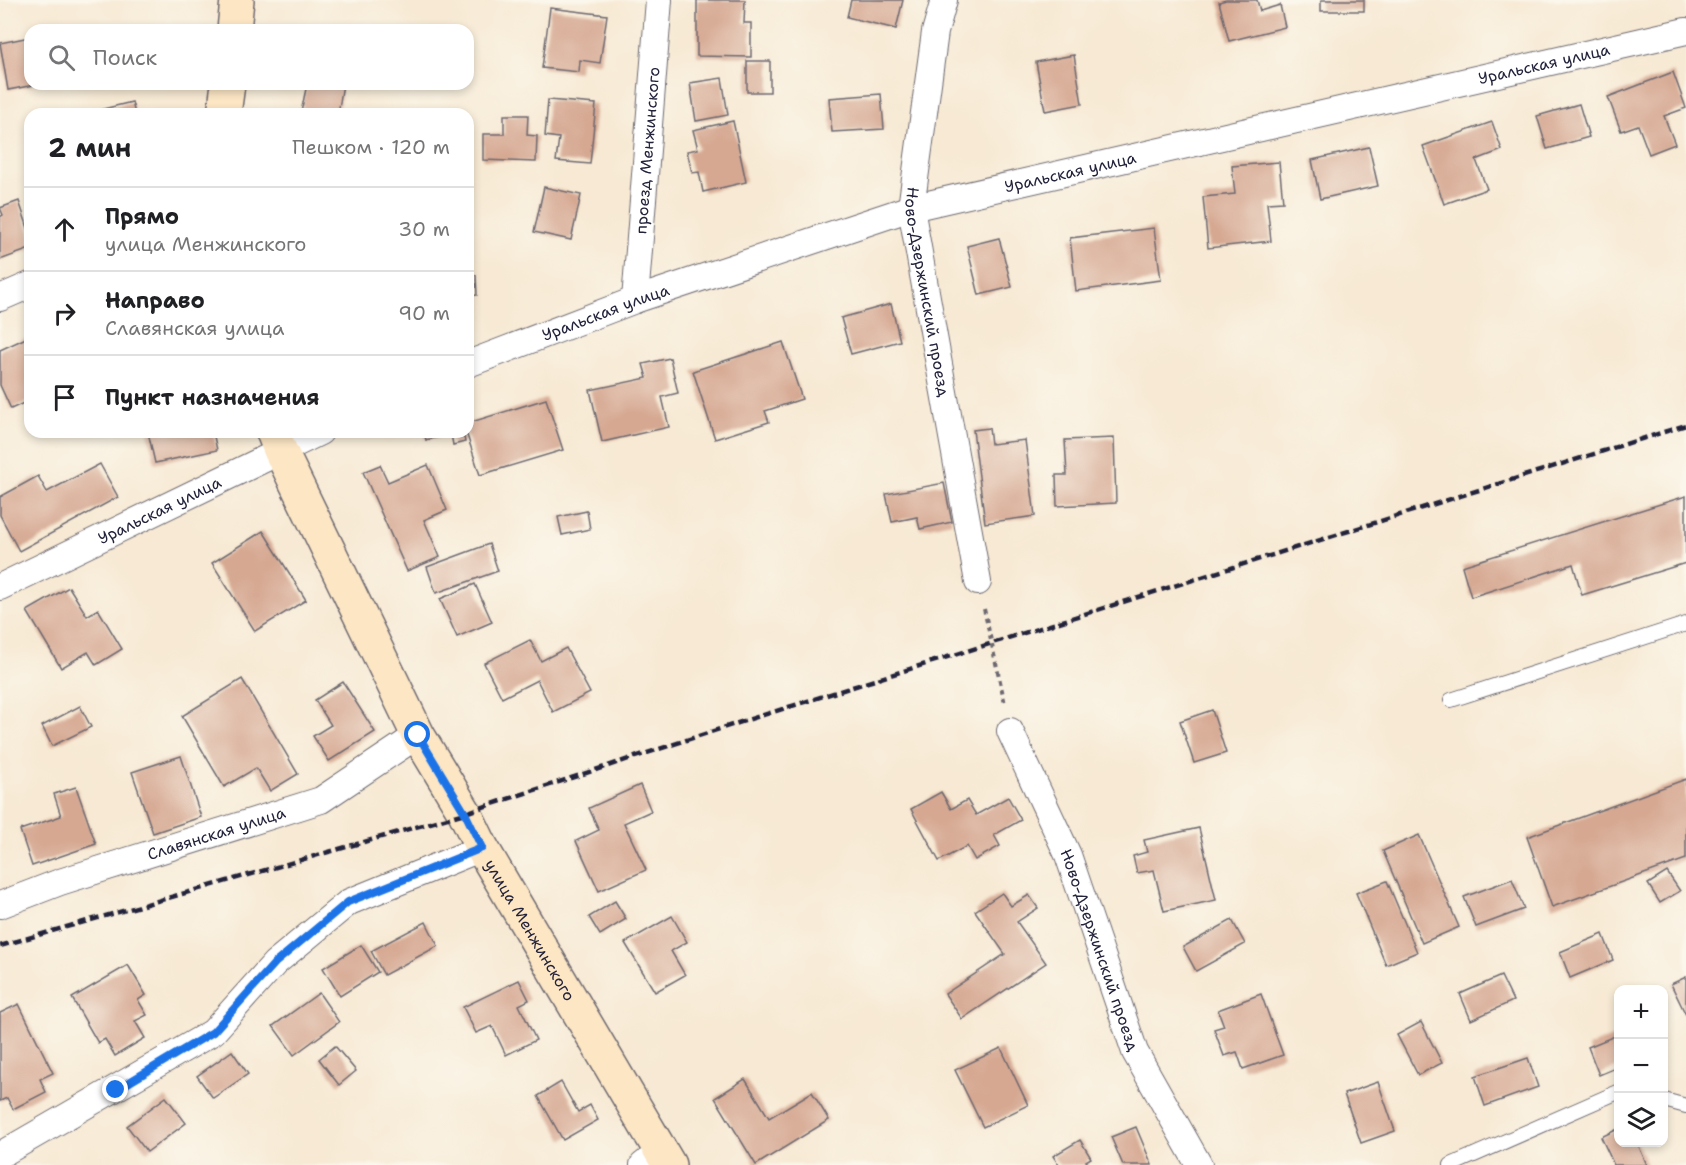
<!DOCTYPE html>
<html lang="ru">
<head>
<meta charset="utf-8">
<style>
  body { margin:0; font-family:"Shantell Sans",sans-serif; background:#f2f2f2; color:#202124 }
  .controls { position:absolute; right:18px; bottom:18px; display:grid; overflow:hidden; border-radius:12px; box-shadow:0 3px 9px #0003 }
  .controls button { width:54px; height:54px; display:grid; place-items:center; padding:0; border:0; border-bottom:2px solid #e0e0e0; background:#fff; color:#202124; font:30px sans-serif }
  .stop { position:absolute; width:18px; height:18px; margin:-14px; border:4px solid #1a73e8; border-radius:50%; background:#fff }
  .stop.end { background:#1a73e8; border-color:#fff; box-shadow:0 2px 6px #0008 }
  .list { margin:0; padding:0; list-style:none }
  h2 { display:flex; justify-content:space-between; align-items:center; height:78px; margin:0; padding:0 24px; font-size:26px }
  h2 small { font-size:20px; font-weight:400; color:#757577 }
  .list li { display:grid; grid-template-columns:39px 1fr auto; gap:18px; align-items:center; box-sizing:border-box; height:84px; padding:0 24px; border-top:2px solid #e0e0e0 }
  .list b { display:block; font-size:22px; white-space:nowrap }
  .list p { margin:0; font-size:20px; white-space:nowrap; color:#757577 }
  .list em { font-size:20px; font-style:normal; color:#757577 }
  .icon { flex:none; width:33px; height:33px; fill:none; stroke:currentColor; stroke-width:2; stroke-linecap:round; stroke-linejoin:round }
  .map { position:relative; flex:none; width:1686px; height:1165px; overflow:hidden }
  .search { position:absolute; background:#fff; box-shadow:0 3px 9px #0003; left:24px; top:24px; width:450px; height:66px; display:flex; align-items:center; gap:15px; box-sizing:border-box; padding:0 21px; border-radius:18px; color:#757577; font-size:22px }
  .panel { position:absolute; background:#fff; box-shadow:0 3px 9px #0003; left:24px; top:108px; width:450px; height:330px; border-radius:18px }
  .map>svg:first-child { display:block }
  .building { fill:#d6a892 }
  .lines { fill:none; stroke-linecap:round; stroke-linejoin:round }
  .lane-casing { stroke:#6d6870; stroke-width:16 }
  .street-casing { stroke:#6d6870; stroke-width:28 }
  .secondary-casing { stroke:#6d6870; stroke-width:36 }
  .path { stroke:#6d6870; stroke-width:4; stroke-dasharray:4.5 4.5; stroke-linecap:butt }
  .lane { stroke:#fff; stroke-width:14 }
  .street { stroke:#fff; stroke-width:26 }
  .secondary { stroke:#fce6c4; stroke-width:33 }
  .rail { stroke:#22223b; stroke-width:4.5; stroke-dasharray:9 4.5; stroke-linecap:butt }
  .route { stroke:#1a73e8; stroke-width:8 }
  .labels { text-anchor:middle; stroke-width:4.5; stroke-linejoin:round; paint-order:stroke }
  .street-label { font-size:16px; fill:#22223b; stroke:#fbf7ec }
</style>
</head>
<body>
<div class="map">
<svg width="1686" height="1165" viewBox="0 0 1686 1165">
  <rect width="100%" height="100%" fill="#fbf7ec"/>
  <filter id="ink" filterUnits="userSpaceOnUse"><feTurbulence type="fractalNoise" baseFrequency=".0167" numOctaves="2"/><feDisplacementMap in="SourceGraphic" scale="12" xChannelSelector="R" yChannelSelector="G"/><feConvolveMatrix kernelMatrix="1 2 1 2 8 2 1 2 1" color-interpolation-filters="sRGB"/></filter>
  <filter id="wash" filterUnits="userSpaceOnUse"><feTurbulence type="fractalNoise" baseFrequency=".008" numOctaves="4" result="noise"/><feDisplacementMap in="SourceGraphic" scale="24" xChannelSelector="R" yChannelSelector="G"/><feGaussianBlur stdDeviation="1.35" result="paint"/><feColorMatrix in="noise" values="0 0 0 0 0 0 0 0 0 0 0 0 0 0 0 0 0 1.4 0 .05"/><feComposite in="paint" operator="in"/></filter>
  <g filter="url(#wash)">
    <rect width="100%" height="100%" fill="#f7e9d3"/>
    <g id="blocks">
      <!-- building -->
      <g class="building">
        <polygon points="697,0 745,0 744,23 751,23 751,57 697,56"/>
        <polygon points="851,0 903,0 896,29 847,17"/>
        <polygon points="1226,0 1257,0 1260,11 1280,5 1285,27 1229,41 1219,2"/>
        <rect x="1321" y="0" width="43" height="11"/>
        <polygon points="550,8 607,15 600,63 580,60 579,72 542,68"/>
        <polygon points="30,37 30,84 34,85 8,90 0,43"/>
        <polygon points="1074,55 1082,104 1045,111 1036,62"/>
        <rect x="747" y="61" width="23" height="31"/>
        <polygon points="1673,72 1686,108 1664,116 1675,144 1649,154 1638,125 1621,131 1608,97"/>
        <polygon points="722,78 728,115 696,121 690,83"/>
        <polygon points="307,84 343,84 338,114 301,112"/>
        <polygon points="881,94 884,129 832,132 829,98"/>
        <polygon points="548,100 596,104 590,164 556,161 559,138 545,136"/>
        <polygon points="132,102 135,114 100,114 99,110"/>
        <polygon points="1579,104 1589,137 1547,149 1537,116"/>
        <polygon points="504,115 528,115 527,135 537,136 536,162 483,160 483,134 504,134"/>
        <polygon points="733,121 746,182 703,192 699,172 692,173 687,151 698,149 693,130"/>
        <polygon points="1492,122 1502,150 1476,160 1487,189 1444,204 1423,146"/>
        <polygon points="1369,147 1378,186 1320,199 1312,160"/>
        <polygon points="1279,162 1283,202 1267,203 1271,241 1208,248 1203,197 1235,194 1232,166"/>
        <polygon points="544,187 581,195 571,240 534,232"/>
        <polygon points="19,201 30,234 30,249 0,260 0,217 3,215 0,208"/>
        <polygon points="1154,228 1161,280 1076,291 1070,238"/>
        <polygon points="999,238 1012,287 979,295 967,246"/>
        <polygon points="468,275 476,275 477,295 468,296"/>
        <polygon points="891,304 900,341 851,354 841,318"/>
        <polygon points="26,338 30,346 30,400 11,409 0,385 0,350"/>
        <polygon points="783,342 802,399 765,411 769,422 715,439 693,371"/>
        <polygon points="670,358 678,393 662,397 669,427 602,442 590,390 647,378 643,364"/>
        <polygon points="546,399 563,450 480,475 466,432 468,432 468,423"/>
        <polygon points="989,428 991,444 1025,440 1035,516 985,523 973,430"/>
        <polygon points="148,432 213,432 217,450 155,463"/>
        <polygon points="424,432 463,432 465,442 453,445 451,434 426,440"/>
        <polygon points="1114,438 1116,503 1057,506 1056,475 1067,475 1065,440"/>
        <polygon points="100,464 118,497 19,551 0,515 0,497 38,476 47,492"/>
        <polygon points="380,465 388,482 428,465 447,510 424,520 440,557 407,571 363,472"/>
        <polygon points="944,483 952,522 920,529 917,517 892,522 886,494"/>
        <polygon points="1686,496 1686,563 1582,595 1573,564 1471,597 1462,566"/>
        <polygon points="587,511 590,529 562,535 558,517"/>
        <polygon points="263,531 306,600 255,631 212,563"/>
        <polygon points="489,544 498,571 436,593 427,567"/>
        <polygon points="475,584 492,622 457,637 440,599"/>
        <polygon points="69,587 87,616 98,609 122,649 96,665 88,652 61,668 27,611"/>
        <polygon points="530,640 541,661 566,648 590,693 553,712 537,680 502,698 484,663"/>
        <polygon points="242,679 298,774 270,791 256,768 224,787 182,716"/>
        <polygon points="343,682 375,732 329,761 313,736 331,725 315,700"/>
        <polygon points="80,706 91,727 52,746 42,726"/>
        <polygon points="1212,710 1226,753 1194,763 1180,721"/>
        <polygon points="181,756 201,817 153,833 132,772"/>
        <polygon points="1686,779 1686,859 1552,907 1527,837"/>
        <polygon points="640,785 651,811 624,823 646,870 599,891 576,841 599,830 589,808"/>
        <polygon points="76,787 96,844 32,866 20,830 61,816 54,794"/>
        <polygon points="941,792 951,809 967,800 976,815 1008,797 1021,820 994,835 1000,846 975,860 967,846 939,861 911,809"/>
        <polygon points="1199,828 1216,900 1164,911 1154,870 1137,873 1133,856 1147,852 1144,840"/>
        <polygon points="1419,835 1459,927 1422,943 1383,851"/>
        <polygon points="1667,872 1680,891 1660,903 1648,884"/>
        <polygon points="1512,879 1524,909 1476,927 1464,897"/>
        <polygon points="1387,881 1417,952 1386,965 1356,893"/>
        <polygon points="1002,893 1011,906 1029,895 1038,908 1017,922 1046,963 962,1019 945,994 1005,954 975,911"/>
        <polygon points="615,901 626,919 600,935 589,917"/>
        <polygon points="672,916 687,942 671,951 685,975 655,992 625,943"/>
        <polygon points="1232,920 1245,944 1196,971 1183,947"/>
        <polygon points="426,922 438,946 384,975 371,951"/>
        <polygon points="1603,934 1613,960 1570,978 1560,952"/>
        <polygon points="361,945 378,972 340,996 323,968"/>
        <polygon points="128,965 146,995 138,1000 147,1015 135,1021 145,1038 115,1056 105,1039 98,1043 72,998"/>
        <polygon points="1501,976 1513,1001 1471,1020 1460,994"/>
        <polygon points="1686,977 1686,1015 1671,984"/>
        <polygon points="519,980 529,1000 519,1005 536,1040 506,1055 492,1026 476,1033 463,1007"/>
        <polygon points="319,993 339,1022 294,1055 273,1026"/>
        <polygon points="1261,994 1283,1055 1243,1069 1237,1052 1224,1056 1214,1029 1224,1026 1218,1010"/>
        <polygon points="19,1004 53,1073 40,1079 46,1092 13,1109 7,1098 0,1101 0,1013"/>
        <polygon points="1421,1022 1442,1063 1418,1075 1397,1035"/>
        <polygon points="1617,1035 1618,1067 1599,1075 1588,1047"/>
        <polygon points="335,1046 356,1071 339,1085 319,1059"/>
        <polygon points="1001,1048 1028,1105 983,1127 955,1070"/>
        <polygon points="232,1051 248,1074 213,1098 197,1076"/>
        <polygon points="1528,1058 1538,1087 1485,1106 1475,1076"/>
        <polygon points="745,1079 769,1118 812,1092 829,1120 756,1165 715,1098"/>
        <polygon points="561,1082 578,1112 590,1105 598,1120 563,1140 538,1096"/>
        <polygon points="1378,1082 1395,1131 1361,1143 1344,1094"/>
        <polygon points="166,1097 186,1123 147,1152 127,1126"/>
        <polygon points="1136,1127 1152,1165 1123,1165 1111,1137"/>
        <polygon points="1618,1129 1618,1142 1637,1142 1647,1165 1614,1165 1601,1137"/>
        <polygon points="1080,1140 1091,1158 1086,1161 1089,1165 1059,1165 1053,1156"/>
      </g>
    </g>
  </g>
  <g filter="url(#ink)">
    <use href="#blocks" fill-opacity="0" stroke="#6d6870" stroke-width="1.5"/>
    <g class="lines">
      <defs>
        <g id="lane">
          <polyline points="1451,700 1686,624"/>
          <polyline points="1664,1100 1686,1106"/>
          <polyline points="1451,1165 1618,1092"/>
        </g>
        <g id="street">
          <path id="s1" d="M944 0 935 32 911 208 978 582"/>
          <polyline points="0,298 30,285"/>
          <path id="s2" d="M635 300 659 0"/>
          <path id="s3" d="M468 364 635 300 911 208 1686 31"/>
          <path id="s4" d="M0 587 320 432"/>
          <path id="s5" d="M1010 731 1068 855 1135 1052 1199 1165"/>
          <path id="s6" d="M0 905 60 882 321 800 418 735"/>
          <polyline points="0,1155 213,1032 275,963 349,902 482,848"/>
          <polyline points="643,1165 661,1151"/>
        </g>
        <g id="secondary">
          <polyline points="234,30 237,0"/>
          <polyline points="224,114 228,84"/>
          <path id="s7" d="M273 432 280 450 418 735 465 813 482 848 669 1165"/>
        </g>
      </defs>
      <!-- lane casing -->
      <use href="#lane" class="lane-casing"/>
      <!-- street casing -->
      <use href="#street" class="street-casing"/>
      <!-- secondary casing -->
      <use href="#secondary" class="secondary-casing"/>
      <!-- path -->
      <polyline class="path" points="984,609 1005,704"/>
      <!-- lane -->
      <use href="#lane" class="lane"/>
      <!-- street -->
      <use href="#street" class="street"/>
      <!-- secondary -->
      <use href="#secondary" class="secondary"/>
      <!-- rail -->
      <polyline class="rail" points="0,946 465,813 741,722 1686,425"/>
    </g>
  </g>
  <g class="lines" filter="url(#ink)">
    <!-- route -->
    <polyline class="route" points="116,1090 213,1032 275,963 348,902 482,848 465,813 418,735"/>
  </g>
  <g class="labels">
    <!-- street labels -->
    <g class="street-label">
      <text dy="6" stroke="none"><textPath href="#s3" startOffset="1119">Уральская улица</textPath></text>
      <text dy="6" stroke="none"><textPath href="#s2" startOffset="150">проезд Менжинского</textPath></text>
      <text dy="6" stroke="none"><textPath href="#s3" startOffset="633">Уральская улица</textPath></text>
      <text dy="6" stroke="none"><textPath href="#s1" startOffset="296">Ново-Дзержинский проезд</textPath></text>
      <text dy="6" stroke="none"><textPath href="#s3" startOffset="147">Уральская улица</textPath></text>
      <text dy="6" stroke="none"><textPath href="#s4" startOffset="177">Уральская улица</textPath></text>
      <text dy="6" stroke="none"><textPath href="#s6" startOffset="228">Славянская улица</textPath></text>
      <text dy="6" stroke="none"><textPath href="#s7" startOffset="561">улица Менжинского</textPath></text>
      <text dy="6" stroke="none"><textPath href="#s5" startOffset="237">Ново-Дзержинский проезд</textPath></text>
    </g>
  </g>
</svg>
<div class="controls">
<button>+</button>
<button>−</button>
<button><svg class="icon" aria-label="layers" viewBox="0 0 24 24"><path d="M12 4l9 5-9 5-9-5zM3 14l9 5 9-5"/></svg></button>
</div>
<div class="stop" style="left:418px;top:735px"></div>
<div class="stop end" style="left:116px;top:1090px"></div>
<div class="search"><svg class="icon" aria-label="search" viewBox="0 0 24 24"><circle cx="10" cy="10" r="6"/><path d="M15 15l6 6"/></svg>Поиск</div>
<section class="panel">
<h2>2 мин<small>Пешком · 120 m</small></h2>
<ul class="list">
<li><svg class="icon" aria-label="ahead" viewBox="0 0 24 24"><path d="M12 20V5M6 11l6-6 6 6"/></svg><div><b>Прямо</b><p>улица Менжинского</p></div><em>30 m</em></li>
<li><svg class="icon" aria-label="right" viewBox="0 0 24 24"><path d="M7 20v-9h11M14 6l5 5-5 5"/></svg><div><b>Направо</b><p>Славянская улица</p></div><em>90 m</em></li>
<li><svg class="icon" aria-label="arrive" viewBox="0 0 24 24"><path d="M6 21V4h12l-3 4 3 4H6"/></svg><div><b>Пункт назначения</b></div></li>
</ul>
</section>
</div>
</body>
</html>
